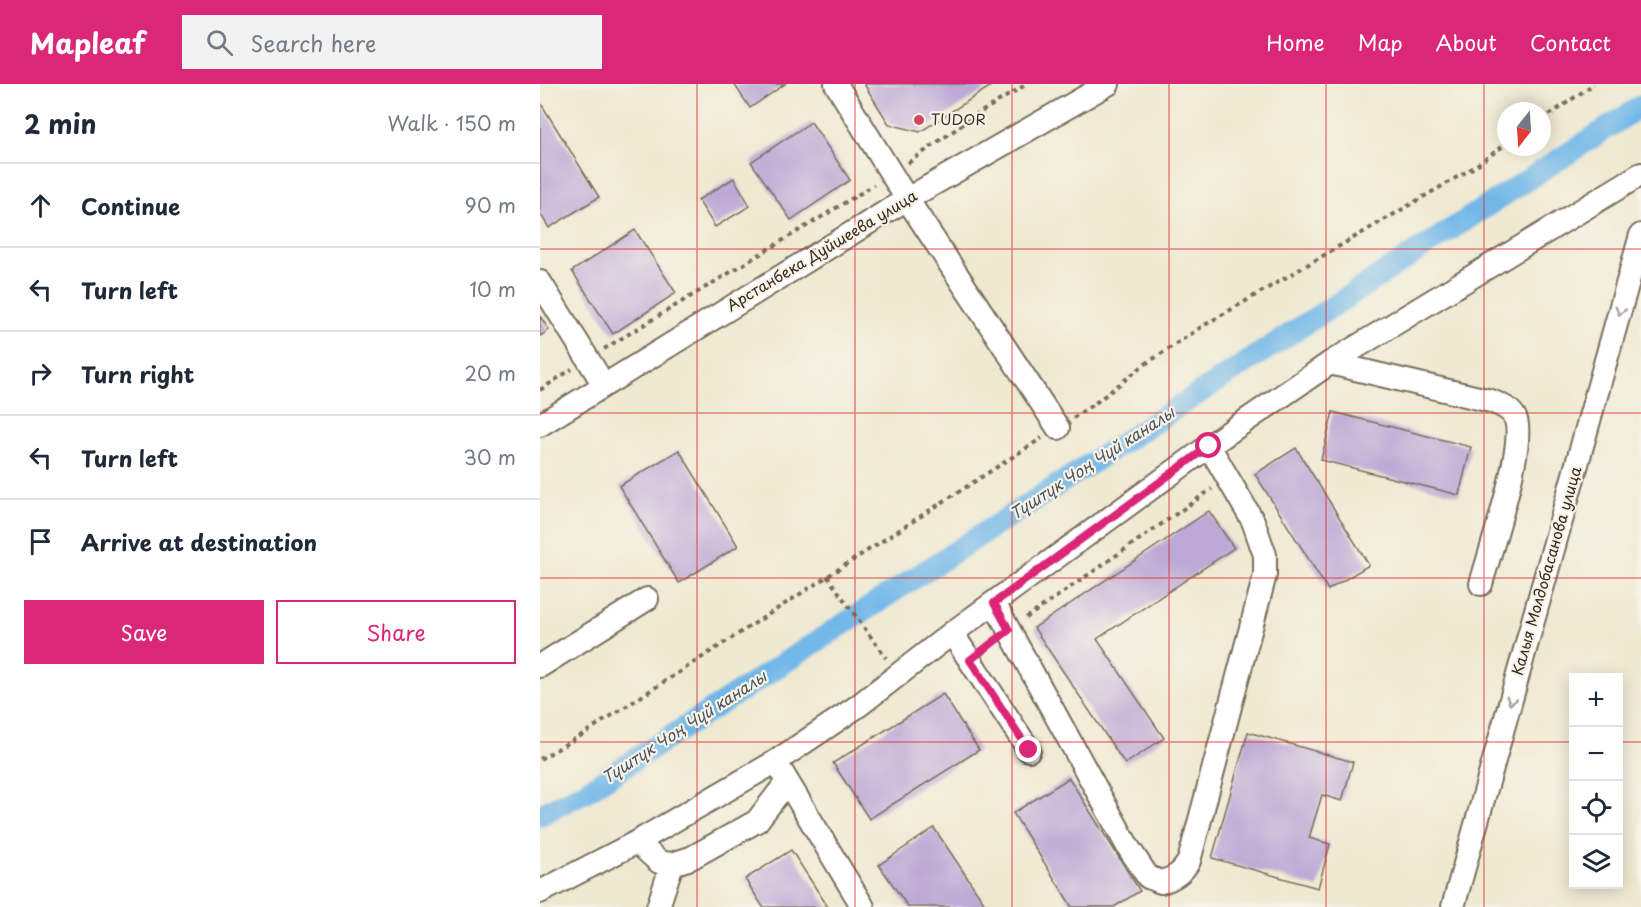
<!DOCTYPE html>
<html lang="en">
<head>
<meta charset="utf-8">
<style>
  body { margin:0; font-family:"Playpen Sans",sans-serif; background:#f2f2f3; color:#1f2937 }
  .controls { position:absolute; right:18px; bottom:18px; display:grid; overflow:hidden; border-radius:0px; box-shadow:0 3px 15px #0003 }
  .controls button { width:54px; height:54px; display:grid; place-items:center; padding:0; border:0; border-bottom:2px solid #e0e1e3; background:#fff; color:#1f2937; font:30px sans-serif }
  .compass { position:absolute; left:957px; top:18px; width:54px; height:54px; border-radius:50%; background:#fff; box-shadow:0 3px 15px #0003; rotate:197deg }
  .stop { position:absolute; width:18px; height:18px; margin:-14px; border:4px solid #db2777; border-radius:50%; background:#fff }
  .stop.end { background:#db2777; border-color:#fff; box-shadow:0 2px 6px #0008 }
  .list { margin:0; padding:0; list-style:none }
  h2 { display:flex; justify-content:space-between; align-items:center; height:78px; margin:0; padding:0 24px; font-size:26px }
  h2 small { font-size:20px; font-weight:400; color:#747a83 }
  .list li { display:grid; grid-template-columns:39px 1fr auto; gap:18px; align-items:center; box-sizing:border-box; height:84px; padding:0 24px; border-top:2px solid #e0e1e3 }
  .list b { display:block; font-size:22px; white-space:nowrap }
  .list em { font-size:20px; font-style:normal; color:#747a83 }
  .actions { display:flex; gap:12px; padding:18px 24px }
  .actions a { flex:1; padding:14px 0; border:2px solid #db2777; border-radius:0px; text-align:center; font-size:21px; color:#db2777 }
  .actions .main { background:#db2777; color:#fff }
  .icon { flex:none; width:33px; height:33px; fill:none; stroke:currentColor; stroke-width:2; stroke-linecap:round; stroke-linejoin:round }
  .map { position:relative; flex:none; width:1101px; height:823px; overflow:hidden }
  header { display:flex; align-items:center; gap:36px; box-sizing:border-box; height:84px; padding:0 30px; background:#db2777; color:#fff }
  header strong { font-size:28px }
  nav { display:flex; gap:33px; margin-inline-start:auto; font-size:21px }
  .search { width:420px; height:54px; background:#f2f2f3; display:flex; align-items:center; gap:15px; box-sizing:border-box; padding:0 21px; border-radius:0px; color:#747a83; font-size:22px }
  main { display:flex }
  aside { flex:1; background:#fff }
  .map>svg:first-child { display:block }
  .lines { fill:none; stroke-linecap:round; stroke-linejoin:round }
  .canal { stroke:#71b7e8; stroke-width:22 }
  .building { fill:#bca9d5 }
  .minor-casing { stroke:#7a6d5d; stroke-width:26 }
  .path { stroke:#7a6d5d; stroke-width:4; stroke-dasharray:4.5 4.5; stroke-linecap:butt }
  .minor { stroke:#fff; stroke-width:22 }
  .oneway { stroke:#a79f9a }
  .route { stroke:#db2777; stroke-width:8 }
  .grid { fill:none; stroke:#d62828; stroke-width:1.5; stroke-opacity:0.55 }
  .poi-dot { fill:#d1495b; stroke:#f7f3e8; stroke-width:2 }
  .labels { text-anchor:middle; stroke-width:4.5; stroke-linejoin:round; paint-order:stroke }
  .poi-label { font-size:15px; fill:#3b2a1e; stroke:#f7f3e8; text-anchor:start }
  .street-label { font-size:15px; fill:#3b2a1e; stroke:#f7f3e8 }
  .water-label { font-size:16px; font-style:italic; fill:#4b545b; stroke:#f7f3e8 }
</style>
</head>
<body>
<header>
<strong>Mapleaf</strong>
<div class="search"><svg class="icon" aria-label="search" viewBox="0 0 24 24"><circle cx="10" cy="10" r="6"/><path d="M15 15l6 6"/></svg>Search here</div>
<nav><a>Home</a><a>Map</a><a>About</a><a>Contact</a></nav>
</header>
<main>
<aside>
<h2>2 min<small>Walk · 150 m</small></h2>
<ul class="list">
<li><svg class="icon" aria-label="ahead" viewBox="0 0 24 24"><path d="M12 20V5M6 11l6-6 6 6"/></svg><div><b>Continue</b></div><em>90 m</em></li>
<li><svg class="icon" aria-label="left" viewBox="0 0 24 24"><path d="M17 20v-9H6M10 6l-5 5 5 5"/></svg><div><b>Turn left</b></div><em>10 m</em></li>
<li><svg class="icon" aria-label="right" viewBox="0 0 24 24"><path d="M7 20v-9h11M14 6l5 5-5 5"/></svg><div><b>Turn right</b></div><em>20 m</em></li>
<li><svg class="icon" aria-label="left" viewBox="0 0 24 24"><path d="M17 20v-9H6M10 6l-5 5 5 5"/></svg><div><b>Turn left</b></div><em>30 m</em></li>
<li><svg class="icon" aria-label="arrive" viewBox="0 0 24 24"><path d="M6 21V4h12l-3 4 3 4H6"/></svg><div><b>Arrive at destination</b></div></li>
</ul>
<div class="actions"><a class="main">Save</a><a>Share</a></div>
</aside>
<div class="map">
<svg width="1101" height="823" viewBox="0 0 1101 823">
  <rect width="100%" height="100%" fill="#f7f3e8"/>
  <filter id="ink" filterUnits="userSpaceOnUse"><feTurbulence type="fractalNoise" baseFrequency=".0167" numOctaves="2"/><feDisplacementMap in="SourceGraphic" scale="12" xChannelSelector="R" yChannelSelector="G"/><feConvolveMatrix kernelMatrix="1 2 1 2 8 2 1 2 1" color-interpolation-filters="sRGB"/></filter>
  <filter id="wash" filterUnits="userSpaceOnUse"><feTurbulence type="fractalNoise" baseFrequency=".008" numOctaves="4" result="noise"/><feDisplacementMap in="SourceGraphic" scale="24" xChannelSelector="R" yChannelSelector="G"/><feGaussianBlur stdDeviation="1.35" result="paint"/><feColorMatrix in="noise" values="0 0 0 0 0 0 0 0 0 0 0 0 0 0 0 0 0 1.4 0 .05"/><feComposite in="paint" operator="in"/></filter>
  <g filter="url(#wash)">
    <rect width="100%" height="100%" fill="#efe9d1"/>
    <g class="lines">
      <!-- canal -->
      <polyline class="canal" points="0,731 45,708 1101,22"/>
    </g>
    <g id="blocks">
      <!-- building -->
      <g class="building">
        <polygon points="194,0 245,0 210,24"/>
        <polygon points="324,0 454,0 380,48 349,40"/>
        <polygon points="0,18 59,113 9,144 0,129"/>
        <polygon points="271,38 310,96 251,136 211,78"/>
        <polygon points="194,94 210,122 175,143 158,116"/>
        <polygon points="95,146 136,209 73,250 32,187"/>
        <polygon points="0,232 9,246 0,252"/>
        <polygon points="793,328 931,363 919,411 781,376"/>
        <polygon points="756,364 829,481 788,506 715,390"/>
        <polygon points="139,366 198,462 139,499 79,402"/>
        <polygon points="669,427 694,464 557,555 624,654 585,680 494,544"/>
        <polygon points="403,610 439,666 329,735 293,679"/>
        <polygon points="708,648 813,678 802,717 782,711 769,754 790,760 778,804 672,774"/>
        <polygon points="529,694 600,807 574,823 532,823 473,729"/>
        <polygon points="394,744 447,823 368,823 339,781"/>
        <polygon points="251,766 288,823 223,823 205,795"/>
      </g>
    </g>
  </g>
  <g filter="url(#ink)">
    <use href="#blocks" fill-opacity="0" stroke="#7a6d5d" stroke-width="1.5"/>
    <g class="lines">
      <defs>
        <g id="minor">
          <polyline points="296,0 367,115 518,344"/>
          <polyline points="0,198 64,301"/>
          <path d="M790 279 951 317C961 321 972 325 976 336 985 364 950 467 941 500"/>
          <polyline points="0,341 367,115 568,0"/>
          <path d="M454 519 588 763 608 793 621 798C634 795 642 789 649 777L725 491V471L713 437 669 362"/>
          <polyline points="412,549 489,666"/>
          <polyline points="0,582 107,515"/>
          <polyline points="241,687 323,823"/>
          <polyline points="97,758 119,778 132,780 151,774 217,737 247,698"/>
          <polyline points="0,808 97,758 235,678 318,622 412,549 669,362 790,279 1101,90"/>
          <polyline points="118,823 132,780"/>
          <polyline points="913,823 1101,151"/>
        </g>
      </defs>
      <!-- minor casing -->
      <use href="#minor" class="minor-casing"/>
      <!-- path -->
      <g class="path">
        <polyline points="1002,36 1054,0"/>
        <polyline points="368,79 436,31 487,0"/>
        <polyline points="64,265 334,101"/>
        <polyline points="0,306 32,285"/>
        <polyline points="533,334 558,317 604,281 663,242 931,85 966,60"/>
        <polyline points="287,492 346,574"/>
        <polyline points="486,534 672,405"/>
        <polyline points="0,675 40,652 502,354"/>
      </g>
      <!-- minor -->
      <use href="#minor" class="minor"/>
    </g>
    <!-- one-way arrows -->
    <defs><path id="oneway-chevron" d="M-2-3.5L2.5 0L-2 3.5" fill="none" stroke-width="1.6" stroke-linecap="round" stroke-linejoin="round" transform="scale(1.5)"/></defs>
    <g class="oneway">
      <use href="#oneway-chevron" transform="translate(1080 227) rotate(106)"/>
      <use href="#oneway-chevron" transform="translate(971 617) rotate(106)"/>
    </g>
  </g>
  <g class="lines" filter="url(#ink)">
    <!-- route -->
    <polyline class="route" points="489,666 430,576 469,546 454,519 669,362"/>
  </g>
  <!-- grid -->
  <path class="grid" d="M157 0V823M315 0V823M472 0V823M629 0V823M786 0V823M944 0V823M0 165H1101M0 329H1101M0 494H1101M0 658H1034M1078 658H1101"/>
  <!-- markers -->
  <circle class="poi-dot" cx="379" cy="36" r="6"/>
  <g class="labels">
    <!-- poi labels -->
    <g class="poi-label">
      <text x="391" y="41">TUDOR</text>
    </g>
    <!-- street labels -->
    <g class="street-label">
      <text transform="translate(282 167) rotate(-31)" y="5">Арстанбека Дуйшеева улица</text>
      <text transform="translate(1007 487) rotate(-74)" y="5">Калыя Молдобасанова улица</text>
    </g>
    <!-- water labels -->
    <g class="water-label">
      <text transform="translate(552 379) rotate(-33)" y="6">Түштүк Чоң Чүй каналы</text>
      <text transform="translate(144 643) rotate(-33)" y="6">Түштүк Чоң Чүй каналы</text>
    </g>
  </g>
</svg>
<div class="controls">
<button>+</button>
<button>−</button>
<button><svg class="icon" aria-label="locate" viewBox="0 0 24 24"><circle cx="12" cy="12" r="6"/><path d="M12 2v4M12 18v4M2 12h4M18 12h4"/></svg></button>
<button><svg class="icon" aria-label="layers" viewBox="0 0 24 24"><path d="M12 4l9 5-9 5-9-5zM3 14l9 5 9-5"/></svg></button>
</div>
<svg class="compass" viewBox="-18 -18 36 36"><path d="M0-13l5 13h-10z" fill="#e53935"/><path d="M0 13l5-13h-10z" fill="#747a83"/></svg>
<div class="stop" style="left:669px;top:362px"></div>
<div class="stop end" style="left:489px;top:666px"></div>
</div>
</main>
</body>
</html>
